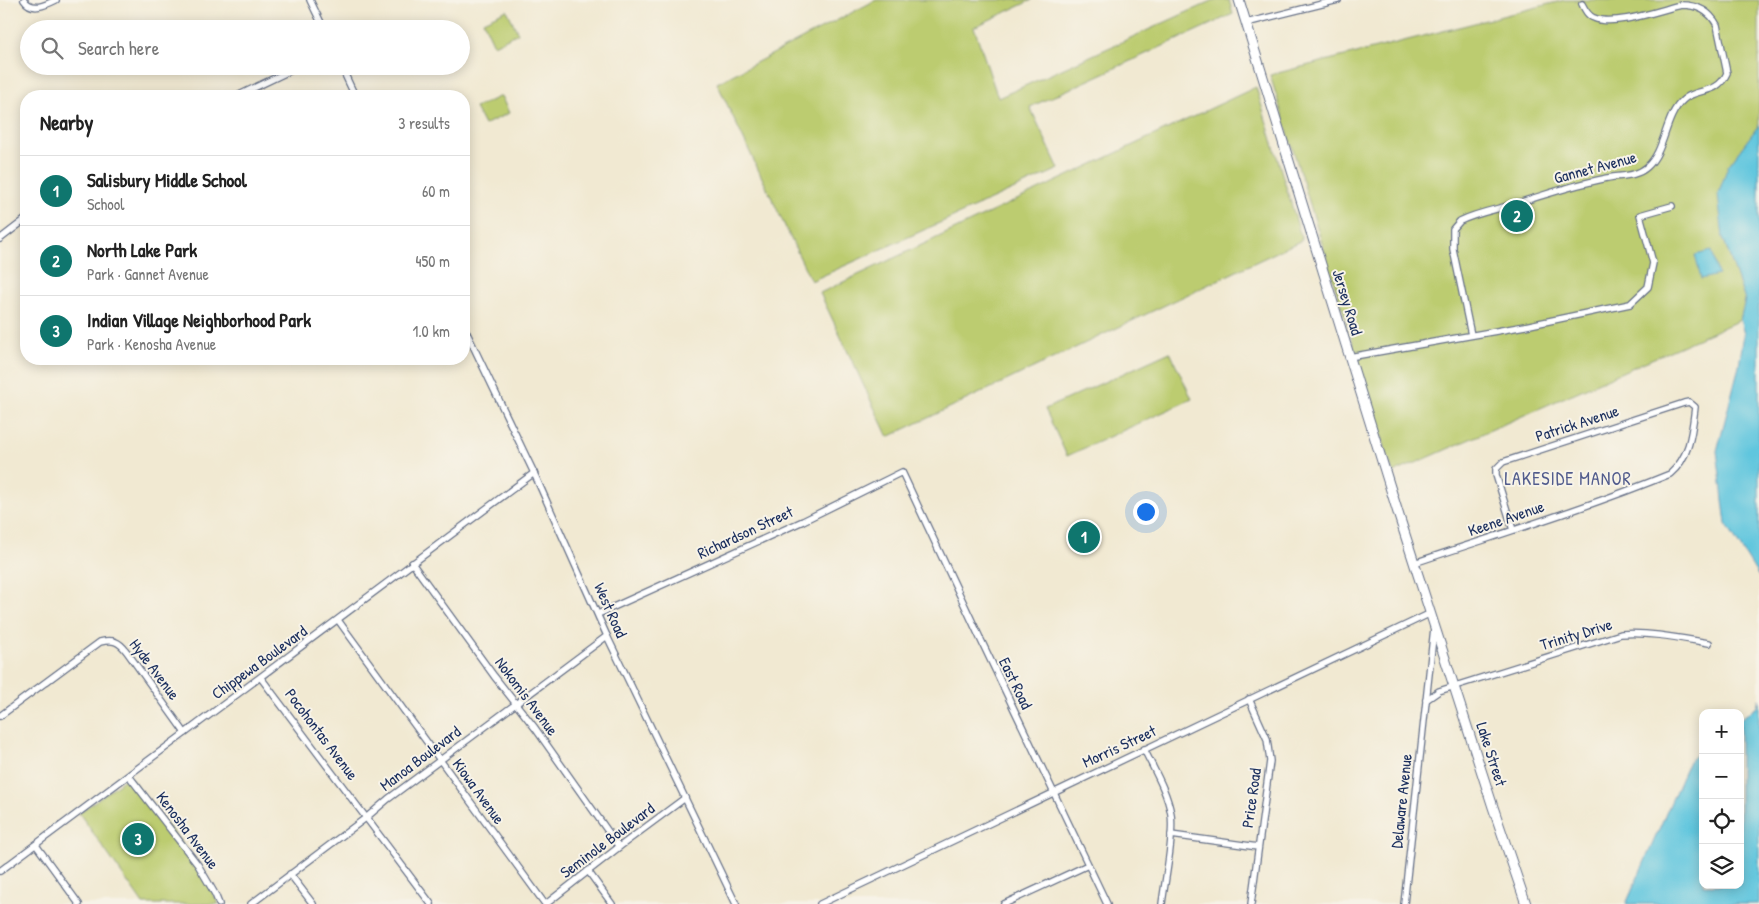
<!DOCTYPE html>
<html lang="en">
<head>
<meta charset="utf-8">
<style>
  body { margin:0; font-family:"Patrick Hand",sans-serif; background:#f6f6f6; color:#222 }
  .controls { position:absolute; right:15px; bottom:15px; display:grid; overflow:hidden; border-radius:10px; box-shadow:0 2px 12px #0003 }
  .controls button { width:45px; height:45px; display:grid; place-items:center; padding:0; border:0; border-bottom:1px solid #e0e0e0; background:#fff; color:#222; font:25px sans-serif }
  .you { position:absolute; left:1145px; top:511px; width:18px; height:18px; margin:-12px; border:4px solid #fff; border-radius:50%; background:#1a73e8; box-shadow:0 0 0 8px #1a73e833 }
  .badge { display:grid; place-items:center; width:32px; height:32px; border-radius:50%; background:#0f766e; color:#fff; font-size:16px; font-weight:700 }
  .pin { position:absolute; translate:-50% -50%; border:2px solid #fff; box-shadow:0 1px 5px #0006 }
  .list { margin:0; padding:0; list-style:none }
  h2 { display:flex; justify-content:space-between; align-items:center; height:65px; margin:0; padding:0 20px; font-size:21px }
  h2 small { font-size:16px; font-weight:400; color:#767676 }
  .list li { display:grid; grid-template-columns:32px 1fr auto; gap:15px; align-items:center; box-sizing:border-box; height:70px; padding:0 20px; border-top:1px solid #e0e0e0 }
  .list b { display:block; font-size:19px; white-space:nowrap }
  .list p { margin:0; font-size:16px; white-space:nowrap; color:#767676 }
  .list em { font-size:16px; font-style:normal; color:#767676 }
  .icon { flex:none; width:28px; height:28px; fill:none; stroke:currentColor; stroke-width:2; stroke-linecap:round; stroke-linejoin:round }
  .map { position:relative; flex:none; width:1759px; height:904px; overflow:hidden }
  .search { position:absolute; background:#fff; box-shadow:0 2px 12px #0003; left:20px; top:20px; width:450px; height:55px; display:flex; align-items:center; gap:12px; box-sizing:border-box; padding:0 18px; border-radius:28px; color:#767676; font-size:19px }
  .panel { position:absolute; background:#fff; box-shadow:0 2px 12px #0003; left:20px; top:90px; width:450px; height:275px; border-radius:20px }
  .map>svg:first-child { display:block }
  .green { fill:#bccc6f; stroke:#6c7e66 }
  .water { fill:#60c6de; stroke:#3e7a9e }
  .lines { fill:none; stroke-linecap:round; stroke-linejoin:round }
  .street-casing { stroke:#667087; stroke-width:8 }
  .secondary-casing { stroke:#667087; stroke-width:11 }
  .street { stroke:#fff; stroke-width:5.5 }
  .secondary { stroke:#fff; stroke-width:9 }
  .labels { text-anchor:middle; stroke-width:4; stroke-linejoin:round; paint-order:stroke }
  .street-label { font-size:16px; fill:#1b2f5e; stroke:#f7f3e8 }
  .neighbourhood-label { font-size:18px; letter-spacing:1px; fill:#525c8d; stroke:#f7f3e8 }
</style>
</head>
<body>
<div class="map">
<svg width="1759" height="904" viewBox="0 0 1759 904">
  <rect width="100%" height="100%" fill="#f7f3e8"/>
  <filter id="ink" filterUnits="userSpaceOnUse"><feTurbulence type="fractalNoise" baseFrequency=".02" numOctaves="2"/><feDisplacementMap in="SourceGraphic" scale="10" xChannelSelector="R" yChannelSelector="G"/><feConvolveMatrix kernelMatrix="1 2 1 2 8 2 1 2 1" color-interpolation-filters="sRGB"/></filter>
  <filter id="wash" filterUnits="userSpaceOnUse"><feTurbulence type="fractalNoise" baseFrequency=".0096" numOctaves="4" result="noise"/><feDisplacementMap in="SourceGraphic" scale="20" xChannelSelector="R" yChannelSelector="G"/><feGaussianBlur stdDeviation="1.12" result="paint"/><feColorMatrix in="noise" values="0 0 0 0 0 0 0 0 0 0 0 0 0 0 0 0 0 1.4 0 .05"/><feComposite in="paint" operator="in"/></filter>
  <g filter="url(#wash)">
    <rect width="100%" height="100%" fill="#f1e9d2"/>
    <!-- green -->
    <g class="green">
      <polygon points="876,0 1032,0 974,27 998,98 1214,0 1229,0 1233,14 1030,107 1059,169 811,281 717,83"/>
      <polygon points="1565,0 1759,0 1759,125 1728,166 1723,237 1745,300 1740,320 1393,473 1270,75"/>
      <polygon points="507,10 518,33 494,45 483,21"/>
      <polygon points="1256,87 1302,240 888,437 820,293"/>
      <polygon points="501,96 509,113 484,125 475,108"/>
      <polygon points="1170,352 1192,399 1067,456 1045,409"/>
      <polygon points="129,776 198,865 219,904 143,904 79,813"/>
    </g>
    <!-- water -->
    <g class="water">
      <polygon points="1759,125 1759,577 1726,524 1717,451 1739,366 1744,334 1740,320 1745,300 1723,237 1718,195 1728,166"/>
      <polygon points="1712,251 1718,275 1701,279 1695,255"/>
      <polygon points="1759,699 1759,904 1626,904 1689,761 1703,748 1703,885 1740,885 1740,719 1757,707"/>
    </g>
  </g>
  <g filter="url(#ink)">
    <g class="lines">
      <defs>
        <g id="street">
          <path d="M24 0C32 12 46 5 56 0"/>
          <polyline points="310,0 324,29"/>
          <polyline points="1246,23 1338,0"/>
          <polyline points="341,66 355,96"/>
          <polyline points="237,96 300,66"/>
          <polyline points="0,239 26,219"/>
          <polyline points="464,327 534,473 607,636 736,904"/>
          <path d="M1471 335 1453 249V229L1460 221C1476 213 1494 210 1511 205 1542 196 1572 185 1603 179 1618 175 1635 178 1647 167 1666 150 1664 117 1683 100 1697 87 1717 96 1727 73L1717 25C1709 10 1697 5 1681 5 1660 10 1614 27 1594 18 1588 16 1585 10 1582 4"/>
          <polyline points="1349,357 1525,326 1630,304 1648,287 1653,263 1640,215 1672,206"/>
          <polyline points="412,563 494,676 535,728 619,847"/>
          <path d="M1414 563C1500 534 1587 508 1670 474 1690 457 1692 432 1695 407L1689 402 1684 403 1503 462 1496 469V475L1513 530"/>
          <polyline points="598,614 803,521 902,472 980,638 1107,904"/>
          <polyline points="338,620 545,904"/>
          <polyline points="261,678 431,904"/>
          <polyline points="1249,699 1267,739 1270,761 1251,904"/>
          <path d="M1426 700 1439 691 1621 634C1651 632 1679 638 1709 643"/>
          <path d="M0 716 100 642C113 639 119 641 127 652L185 733"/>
          <path d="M1144 749C1154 770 1167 791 1171 814 1174 837 1165 880 1162 904"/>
          <polyline points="129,776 198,865 215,894 219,904"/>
          <polyline points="1171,835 1258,847"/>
          <polyline points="36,845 79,904"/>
          <polyline points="0,871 534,473"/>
          <polyline points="588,871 612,904"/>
          <polyline points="290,874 313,904"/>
          <polyline points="251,904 367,817 388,799 607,636"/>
          <polyline points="546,904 619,847 685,798"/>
          <polyline points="820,904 1431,613"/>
          <polyline points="1004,904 1088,865"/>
          <polyline points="1404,904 1434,628"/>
        </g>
        <polyline id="secondary" points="1239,0 1399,516 1493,807 1526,904"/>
      </defs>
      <!-- street casing -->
      <use href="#street" class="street-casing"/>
      <!-- secondary casing -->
      <use href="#secondary" class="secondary-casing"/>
      <!-- street -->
      <use href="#street" class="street"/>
      <!-- secondary -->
      <use href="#secondary" class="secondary"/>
    </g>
  </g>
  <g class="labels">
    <!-- street labels -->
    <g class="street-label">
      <text transform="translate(1595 167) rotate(-15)" y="6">Gannet Avenue</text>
      <text transform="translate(1348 302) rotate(73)" y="6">Jersey Road</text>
      <text transform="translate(1577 423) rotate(-18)" y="6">Patrick Avenue</text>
      <text transform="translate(1506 518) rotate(-19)" y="6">Keene Avenue</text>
      <text transform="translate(745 532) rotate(-25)" y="6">Richardson Street</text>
      <text transform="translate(611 610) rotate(66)" y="6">West Road</text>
      <text transform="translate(1576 634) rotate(-17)" y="6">Trinity Drive</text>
      <text transform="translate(259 662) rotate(-36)" y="6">Chippewa Boulevard</text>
      <text transform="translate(155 669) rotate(53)" y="6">Hyde Avenue</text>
      <text transform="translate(1016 683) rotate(64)" y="6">East Road</text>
      <text transform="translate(527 696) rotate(53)" y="6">Nokomis Avenue</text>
      <text transform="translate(322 734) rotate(53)" y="6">Pocohontas Avenue</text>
      <text transform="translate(1119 746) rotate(-25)" y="6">Morris Street</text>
      <text transform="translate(1492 754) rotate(72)" y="6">Lake Street</text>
      <text transform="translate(420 758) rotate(-37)" y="6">Manoa Boulevard</text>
      <text transform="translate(479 791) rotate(54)" y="6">Kiowa Avenue</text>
      <text transform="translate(1251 798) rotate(-82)" y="6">Price Road</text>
      <text transform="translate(1401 801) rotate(-84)" y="6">Delaware Avenue</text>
      <text transform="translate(188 830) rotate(53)" y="6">Kenosha Avenue</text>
      <text transform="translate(607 840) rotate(-37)" y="6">Seminole Boulevard</text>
    </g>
    <!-- neighbourhood labels -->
    <g class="neighbourhood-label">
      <text x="1568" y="485">LAKESIDE MANOR</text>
    </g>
  </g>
</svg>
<div class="controls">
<button>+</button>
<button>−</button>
<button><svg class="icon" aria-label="locate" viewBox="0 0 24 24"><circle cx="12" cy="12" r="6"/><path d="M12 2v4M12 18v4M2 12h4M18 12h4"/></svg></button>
<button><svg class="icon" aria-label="layers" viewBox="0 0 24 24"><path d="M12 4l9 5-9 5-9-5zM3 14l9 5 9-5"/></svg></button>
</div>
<div class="you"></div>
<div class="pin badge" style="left:1084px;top:537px">1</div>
<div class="pin badge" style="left:1517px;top:216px">2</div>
<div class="pin badge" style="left:138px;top:839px">3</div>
<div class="search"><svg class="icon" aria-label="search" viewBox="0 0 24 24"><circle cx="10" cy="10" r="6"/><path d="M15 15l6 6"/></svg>Search here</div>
<section class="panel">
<h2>Nearby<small>3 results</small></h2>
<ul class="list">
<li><span class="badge">1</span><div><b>Salisbury Middle School</b><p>School</p></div><em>60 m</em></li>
<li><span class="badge">2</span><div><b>North Lake Park</b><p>Park · Gannet Avenue</p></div><em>450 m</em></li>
<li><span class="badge">3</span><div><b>Indian Village Neighborhood Park</b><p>Park · Kenosha Avenue</p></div><em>1.0 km</em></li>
</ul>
</section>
</div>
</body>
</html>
